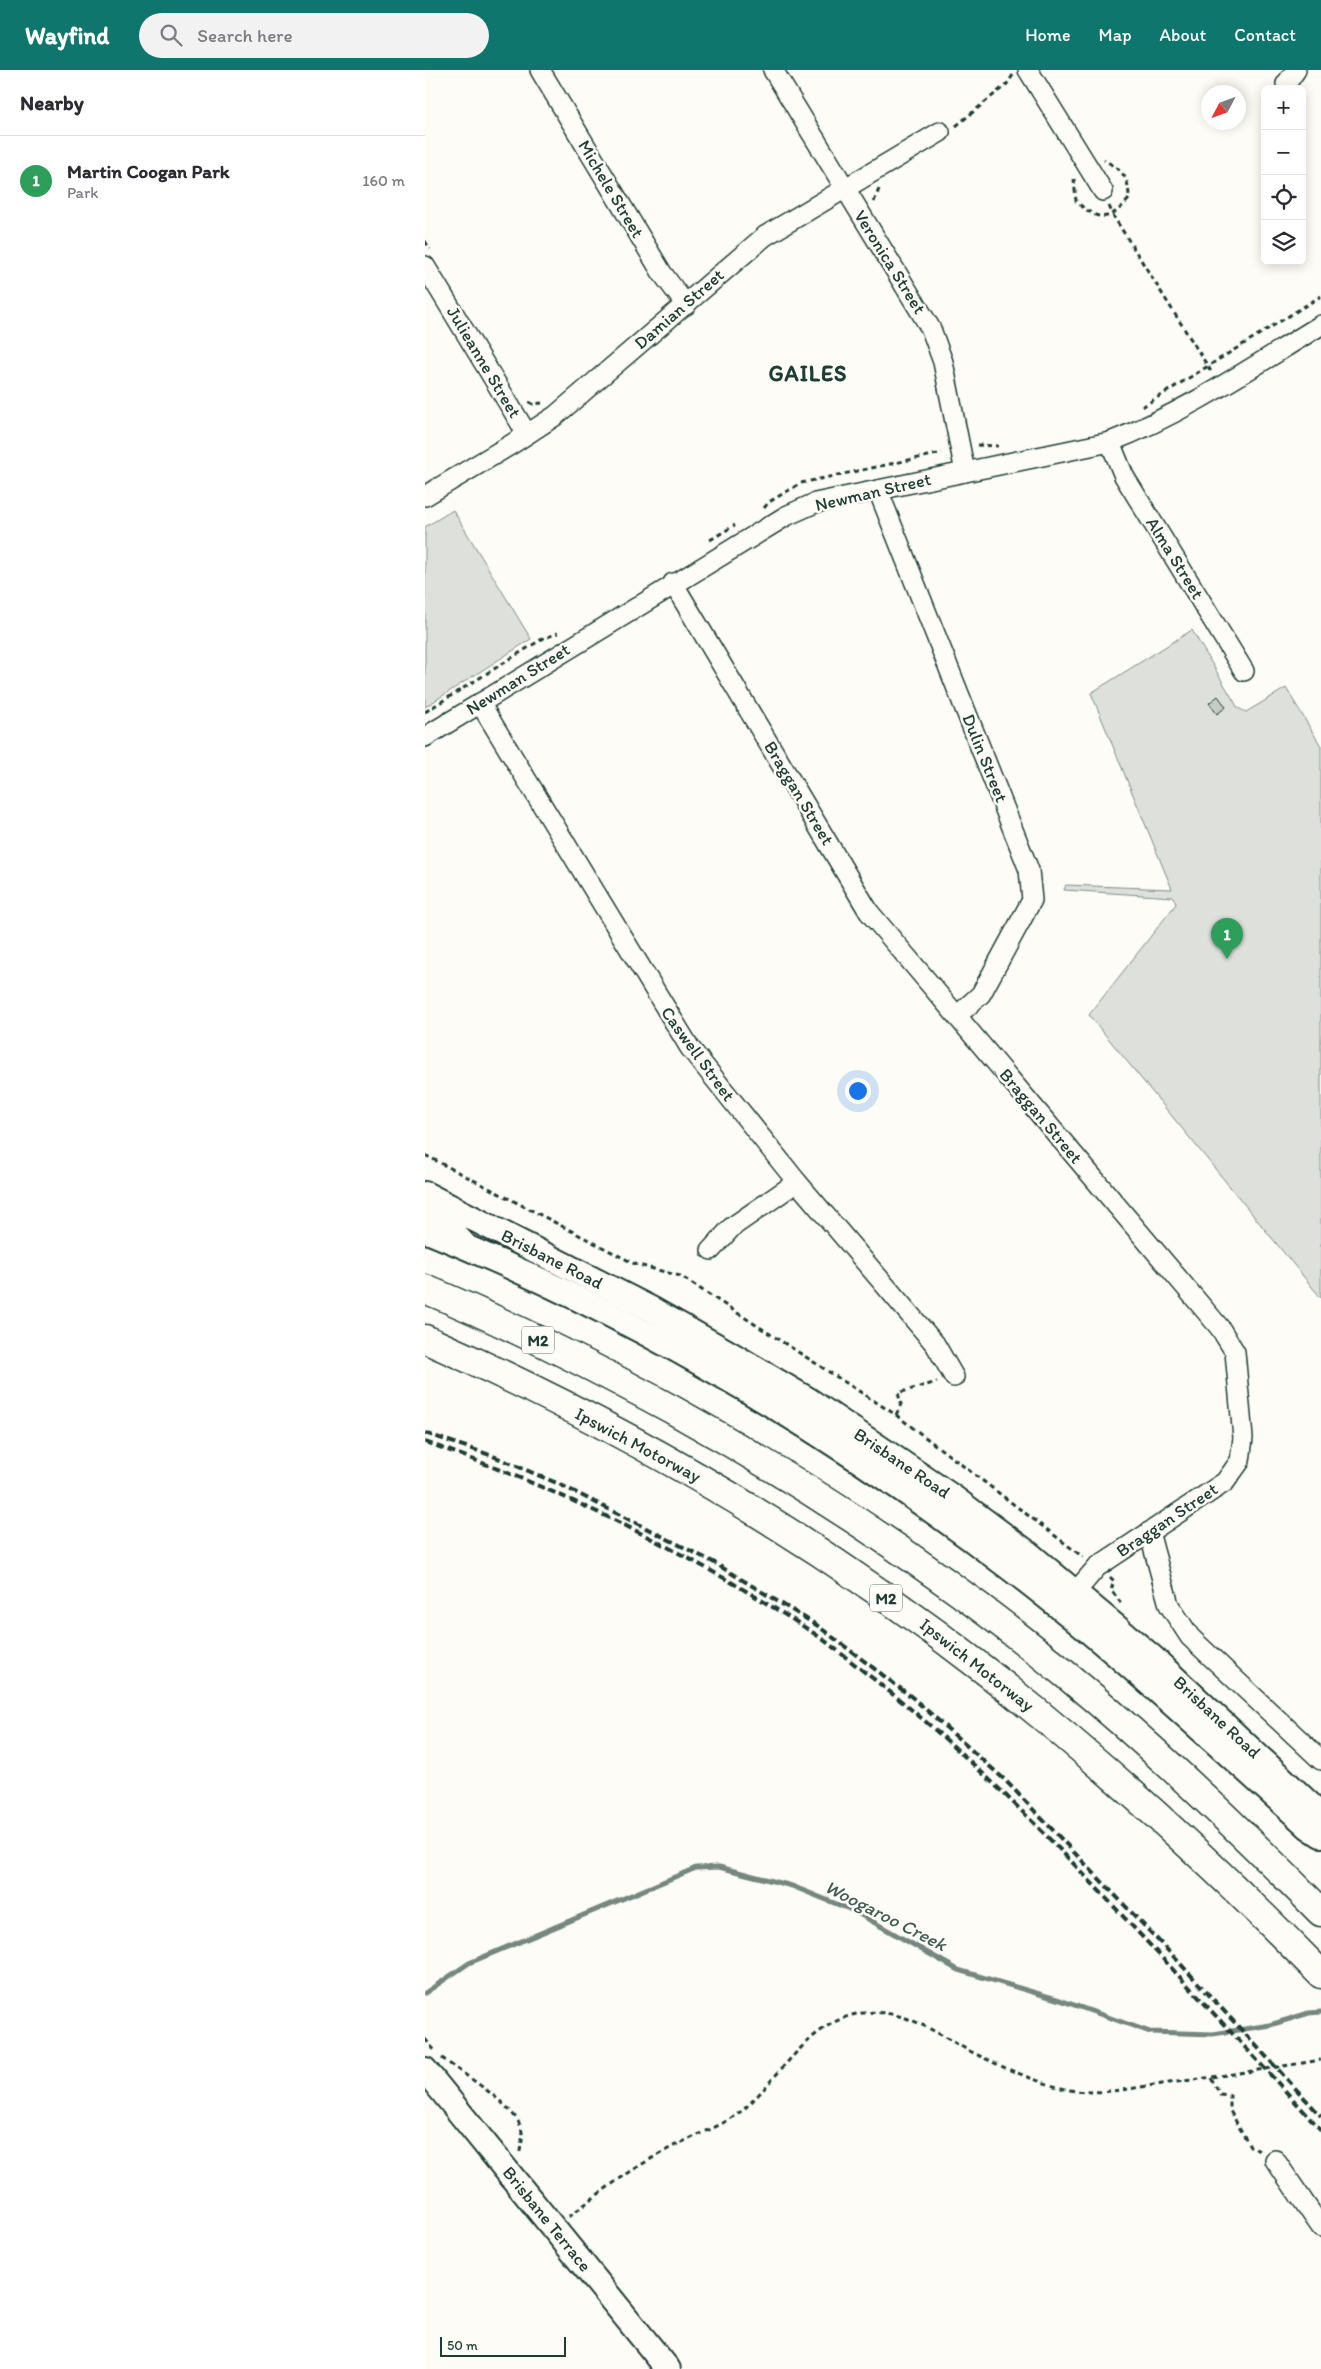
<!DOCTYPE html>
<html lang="en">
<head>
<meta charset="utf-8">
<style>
  body { margin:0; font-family:Itim,sans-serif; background:#f2f2f3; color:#2b2b33 }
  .controls { position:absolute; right:15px; top:15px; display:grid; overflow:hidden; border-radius:8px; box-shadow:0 2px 12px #0003 }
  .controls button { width:45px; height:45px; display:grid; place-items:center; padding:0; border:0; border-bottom:1px solid #e1e1e2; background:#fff; color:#2b2b33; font:25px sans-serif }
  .compass { position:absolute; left:776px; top:15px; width:45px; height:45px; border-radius:50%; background:#fff; box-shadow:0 2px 12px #0003; rotate:229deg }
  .scale { position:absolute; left:15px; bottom:12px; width:126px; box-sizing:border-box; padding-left:5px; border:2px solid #1f3d34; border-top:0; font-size:14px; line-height:18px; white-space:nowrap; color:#1f3d34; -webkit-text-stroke:4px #fdfcf7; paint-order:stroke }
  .you { position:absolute; left:432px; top:1020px; width:18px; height:18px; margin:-12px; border:4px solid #fff; border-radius:50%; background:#1a73e8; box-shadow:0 0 0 8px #1a73e833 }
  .badge { display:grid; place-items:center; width:32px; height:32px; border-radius:50%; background:#0f766e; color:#fff; font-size:16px; font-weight:700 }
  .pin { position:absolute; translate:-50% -41px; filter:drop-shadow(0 1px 2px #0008) }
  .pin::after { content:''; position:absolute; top:26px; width:18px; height:15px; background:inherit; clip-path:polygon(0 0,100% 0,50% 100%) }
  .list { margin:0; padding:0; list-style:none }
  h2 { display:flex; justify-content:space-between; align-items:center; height:65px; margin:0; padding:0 20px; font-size:21px }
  h2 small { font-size:16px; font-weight:400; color:#7c7c81 }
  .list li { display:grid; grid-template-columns:32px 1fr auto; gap:15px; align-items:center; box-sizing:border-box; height:90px; padding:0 20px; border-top:1px solid #e1e1e2 }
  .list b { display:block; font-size:19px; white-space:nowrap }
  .list p { margin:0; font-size:16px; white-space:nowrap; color:#7c7c81 }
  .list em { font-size:16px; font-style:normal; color:#7c7c81 }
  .icon { flex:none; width:28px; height:28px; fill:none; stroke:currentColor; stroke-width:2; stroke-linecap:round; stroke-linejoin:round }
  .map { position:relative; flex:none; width:896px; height:2299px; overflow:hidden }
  header { display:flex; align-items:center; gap:30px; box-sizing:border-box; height:70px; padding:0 25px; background:#0f766e; color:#fff }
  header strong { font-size:24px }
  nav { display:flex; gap:28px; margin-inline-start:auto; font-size:18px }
  .search { width:350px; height:45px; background:#f2f2f3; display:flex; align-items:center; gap:12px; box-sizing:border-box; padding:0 18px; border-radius:28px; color:#7c7c81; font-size:19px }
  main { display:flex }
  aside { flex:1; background:#fff }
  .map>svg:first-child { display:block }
  .green { fill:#dde0db; stroke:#7e8e88 }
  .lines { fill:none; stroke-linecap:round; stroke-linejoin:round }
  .stream { stroke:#75877f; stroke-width:5 }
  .building { fill:#c6cdc7; stroke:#1f3d34 }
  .minor-casing { stroke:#1f3d34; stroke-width:22 }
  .major-casing { stroke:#1f3d34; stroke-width:28 }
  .highway-casing { stroke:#1f3d34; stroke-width:31 }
  .path { stroke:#1f3d34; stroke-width:3; stroke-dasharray:5 4; stroke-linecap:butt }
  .minor { stroke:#fdfcf7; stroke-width:19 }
  .major { stroke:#fdfcf7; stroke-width:24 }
  .highway { stroke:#fdfcf7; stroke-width:28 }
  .rail { stroke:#1f3d34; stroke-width:4; stroke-dasharray:8 4; stroke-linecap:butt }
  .labels { text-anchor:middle; stroke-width:5; stroke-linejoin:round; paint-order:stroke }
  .shield { fill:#fdfcf7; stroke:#62766e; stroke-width:1 }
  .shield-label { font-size:16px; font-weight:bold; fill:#1f3d34 }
  .street-label { font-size:18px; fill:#1f3d34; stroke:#fdfcf7 }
  .water-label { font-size:19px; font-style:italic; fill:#435c53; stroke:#fdfcf7 }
  .district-label { font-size:22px; font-weight:bold; letter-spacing:1px; fill:#1f3d34; stroke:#fdfcf7 }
</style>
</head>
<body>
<header>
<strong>Wayfind</strong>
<div class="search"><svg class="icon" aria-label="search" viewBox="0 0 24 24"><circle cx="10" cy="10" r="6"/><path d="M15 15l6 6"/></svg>Search here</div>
<nav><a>Home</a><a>Map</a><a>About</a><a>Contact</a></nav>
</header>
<main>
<aside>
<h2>Nearby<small></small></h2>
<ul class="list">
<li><span class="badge" style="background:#2e9e5b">1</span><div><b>Martin Coogan Park</b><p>Park</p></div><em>160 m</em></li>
</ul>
</aside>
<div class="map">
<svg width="896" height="2299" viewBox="0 0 896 2299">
  <rect width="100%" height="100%" fill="#fdfcf7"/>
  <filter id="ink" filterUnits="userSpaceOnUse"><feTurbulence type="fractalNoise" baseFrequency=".02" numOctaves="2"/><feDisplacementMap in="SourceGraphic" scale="10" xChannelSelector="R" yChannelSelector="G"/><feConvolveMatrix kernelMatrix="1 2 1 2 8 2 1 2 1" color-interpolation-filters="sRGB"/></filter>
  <g filter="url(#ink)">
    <!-- green -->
    <g class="green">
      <polygon points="28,440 106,569 0,637 0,457"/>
      <polygon points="767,560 813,638 821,642 861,618 896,676 896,1228 664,945 751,834 748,827 639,820 641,815 747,819 666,623"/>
    </g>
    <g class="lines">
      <!-- stream -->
      <polyline class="stream" points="0,1923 44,1893 271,1798 294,1797 367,1816 429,1841 533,1900 635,1930 725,1962 788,1964 845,1955 884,1943 896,1942"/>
    </g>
    <!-- building -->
    <polygon class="building" points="793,626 801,637 792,644 784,633"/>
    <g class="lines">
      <defs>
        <g id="minor">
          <polyline points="115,0 237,203 261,235"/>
          <polyline points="348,0 506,259 518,292 540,402"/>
          <polyline points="603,0 678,121"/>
          <polyline points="861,14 871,0"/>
          <polyline points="0,196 102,364"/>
          <polyline points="685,372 699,406 819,601"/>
          <polyline points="453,420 604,800 607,830 556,924 532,946"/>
          <polyline points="0,426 87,374 130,346 340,166 515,62"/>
          <polyline points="248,513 444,842 795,1258 810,1282 818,1368 815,1391 800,1412 672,1497 642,1532"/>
          <polyline points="55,633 265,978 372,1112 510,1274 529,1307"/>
          <path d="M0 667 361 446 390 433 685 372C760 343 827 297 896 255"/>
          <polyline points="0,1145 29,1160 41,1173"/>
          <polyline points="286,1180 307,1157 372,1112"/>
          <polyline points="724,1462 744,1535 765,1567 896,1690"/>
          <polyline points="850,2090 896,2157"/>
        </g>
        <g id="major">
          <polyline points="0,1124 226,1239 302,1282 382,1329 526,1426 604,1484 728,1588 896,1745"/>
          <path d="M0 1160C210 1245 406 1361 586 1499 690 1578 786 1669 884 1757L896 1765"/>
          <polyline points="0,2000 243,2299"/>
        </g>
        <g id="highway">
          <path d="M0 1219C85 1254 167 1296 248 1340 388 1418 522 1506 646 1609 734 1682 816 1761 896 1842"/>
          <path d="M0 1269C198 1356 387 1466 558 1599 678 1692 790 1796 896 1904"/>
        </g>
      </defs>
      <!-- minor casing -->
      <use href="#minor" class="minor-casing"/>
      <!-- major casing -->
      <use href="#major" class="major-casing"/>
      <!-- highway casing -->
      <use href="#highway" class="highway-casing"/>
      <!-- path -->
      <g class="path">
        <polyline points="531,56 582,14 588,5"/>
        <path d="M649 109 651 131C673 152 684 152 704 129 704 107 698 101 679 90"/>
        <polyline points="449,132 454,119"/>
        <polyline points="684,136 689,147 787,303"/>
        <polyline points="0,171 5,179"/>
        <polyline points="104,332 108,334 117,333"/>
        <polyline points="717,337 896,226"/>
        <polyline points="552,375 573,376"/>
        <polyline points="339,438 344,432 376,413 517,383"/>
        <polyline points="285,470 310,455"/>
        <polyline points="0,642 117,569 133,563"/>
        <polyline points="0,1085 210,1194 255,1206 471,1345 658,1487"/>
        <polyline points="471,1345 476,1334 473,1323 512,1312"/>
        <polyline points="685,1507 689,1511 686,1520 696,1533"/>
        <polyline points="0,1969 11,1982"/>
        <path d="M17 1988C36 2003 90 2035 96 2058 99 2067 96 2076 94 2085"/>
        <polyline points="786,2008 795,2024 805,2025 805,2041 825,2076 836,2082"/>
        <path d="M144 2147C176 2121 208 2098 245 2078 270 2065 297 2057 319 2039 355 2007 386 1949 438 1943 482 1937 518 1969 555 1986 579 1998 619 2015 645 2020 673 2025 702 2019 729 2015 785 2008 840 1999 896 1990"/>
      </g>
      <!-- minor -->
      <use href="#minor" class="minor"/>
      <!-- major -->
      <use href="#major" class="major"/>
      <!-- highway -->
      <use href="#highway" class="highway"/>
      <!-- rail -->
      <g class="rail">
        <polyline points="0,1363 68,1386 134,1414 288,1492 393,1556 488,1628 580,1710 750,1888 896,2046"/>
        <path d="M0 1372C136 1419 266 1483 387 1562 404 1573 420 1587 437 1600 526 1668 604 1746 681 1828 753 1905 825 1982 896 2060"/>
      </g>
    </g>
  </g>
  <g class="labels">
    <!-- shield labels -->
    <g class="shield">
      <rect x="97" y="1256.5" width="32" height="27" rx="4"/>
      <rect x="445" y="1514.5" width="32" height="27" rx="4"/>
    </g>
    <g class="shield-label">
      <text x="113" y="1276">M2</text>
      <text x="461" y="1534">M2</text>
    </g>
    <!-- street labels -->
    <g class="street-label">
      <text transform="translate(186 119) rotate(59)" y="6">Michele Street</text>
      <text transform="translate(465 192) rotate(58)" y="6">Veronica Street</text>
      <text transform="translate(254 239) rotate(-41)" y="6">Damian Street</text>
      <text transform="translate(59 292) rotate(59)" y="6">Julieanne Street</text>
      <text transform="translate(448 422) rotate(-13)" y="6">Newman Street</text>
      <text transform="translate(750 488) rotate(58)" y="6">Alma Street</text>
      <text transform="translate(93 609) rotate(-32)" y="6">Newman Street</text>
      <text transform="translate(560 688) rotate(68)" y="6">Dulin Street</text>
      <text transform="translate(374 723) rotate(59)" y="6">Braggan Street</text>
      <text transform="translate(273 984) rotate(54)" y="6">Caswell Street</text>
      <text transform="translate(616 1046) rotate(50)" y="6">Braggan Street</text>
      <text transform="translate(127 1189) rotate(27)" y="6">Brisbane Road</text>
      <text transform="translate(213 1375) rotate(28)" y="6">Ipswich Motorway</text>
      <text transform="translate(477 1393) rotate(34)" y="6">Brisbane Road</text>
      <text transform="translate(742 1450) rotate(-34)" y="6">Braggan Street</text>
      <text transform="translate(552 1595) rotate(38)" y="6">Ipswich Motorway</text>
      <text transform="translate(792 1647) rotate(43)" y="6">Brisbane Road</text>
      <text transform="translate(122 2149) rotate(51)" y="6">Brisbane Terrace</text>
    </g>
    <!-- water labels -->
    <g class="water-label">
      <text transform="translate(461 1845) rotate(27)" y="7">Woogaroo Creek</text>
    </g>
    <!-- district labels -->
    <g class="district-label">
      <text x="383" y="311">GAILES</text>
    </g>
  </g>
</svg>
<div class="controls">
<button>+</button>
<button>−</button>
<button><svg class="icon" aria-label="locate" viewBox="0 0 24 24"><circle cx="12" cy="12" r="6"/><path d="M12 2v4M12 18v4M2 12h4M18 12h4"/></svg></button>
<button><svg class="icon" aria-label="layers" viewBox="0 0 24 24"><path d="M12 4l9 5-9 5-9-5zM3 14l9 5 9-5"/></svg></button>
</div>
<svg class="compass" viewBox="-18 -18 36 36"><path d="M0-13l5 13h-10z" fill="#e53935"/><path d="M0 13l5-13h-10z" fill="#7c7c81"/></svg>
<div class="scale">50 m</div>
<div class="you"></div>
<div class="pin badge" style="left:802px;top:889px;background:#2e9e5b">1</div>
</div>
</main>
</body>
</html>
